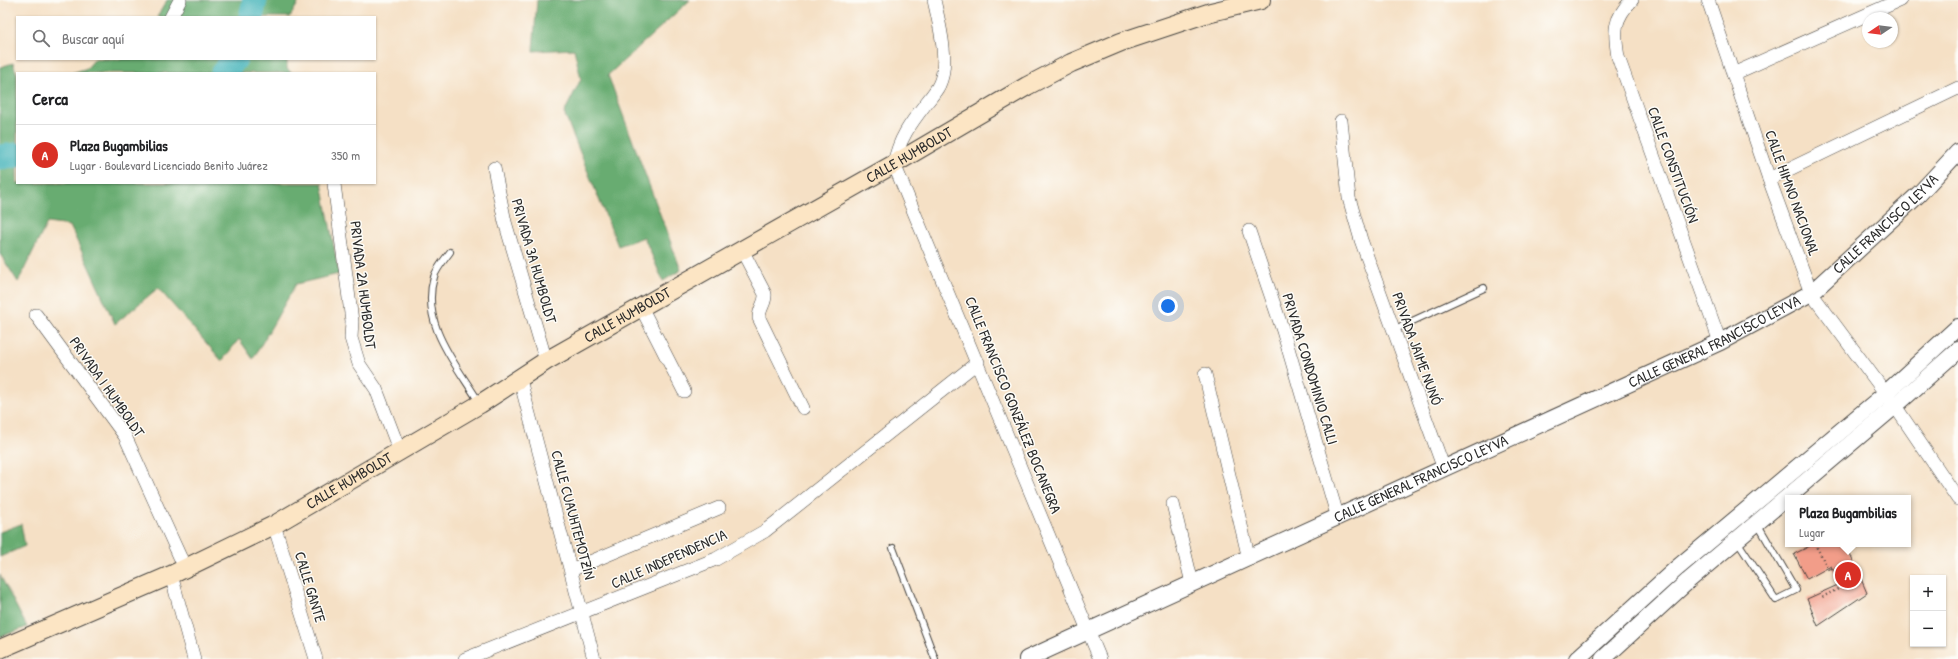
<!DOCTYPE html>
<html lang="es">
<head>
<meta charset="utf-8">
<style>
  body { margin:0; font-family:"Patrick Hand",sans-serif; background:#f2f2f2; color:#202124 }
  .controls { position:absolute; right:12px; bottom:12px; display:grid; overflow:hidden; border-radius:0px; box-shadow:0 1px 3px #0004 }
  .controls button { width:36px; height:36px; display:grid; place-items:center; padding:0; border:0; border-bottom:1px solid #e0e0e0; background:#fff; color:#202124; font:20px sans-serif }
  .compass { position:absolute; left:1862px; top:12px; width:36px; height:36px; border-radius:50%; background:#fff; box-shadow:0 1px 3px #0004; rotate:257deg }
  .you { position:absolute; left:1168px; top:306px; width:14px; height:14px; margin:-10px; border:3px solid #fff; border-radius:50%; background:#1a73e8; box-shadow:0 0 0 6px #1a73e833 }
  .badge { display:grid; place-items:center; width:26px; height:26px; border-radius:50%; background:#d93025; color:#fff; font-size:13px; font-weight:700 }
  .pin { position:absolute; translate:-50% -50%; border:2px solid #fff; box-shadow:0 1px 4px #0006 }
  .popup { position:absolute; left:1785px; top:495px; width:126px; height:52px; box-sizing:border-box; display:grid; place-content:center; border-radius:0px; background:#fff; filter:drop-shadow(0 1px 3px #0005); font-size:13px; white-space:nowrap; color:#757577 }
  .popup b { font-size:15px; color:#202124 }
  .popup::after { content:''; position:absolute; left:50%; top:100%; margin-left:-8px; border:8px solid transparent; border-top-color:#fff }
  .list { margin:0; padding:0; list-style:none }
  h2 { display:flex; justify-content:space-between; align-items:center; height:52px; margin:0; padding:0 16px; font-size:17px }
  h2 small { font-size:13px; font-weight:400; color:#757577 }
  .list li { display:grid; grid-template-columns:26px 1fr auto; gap:12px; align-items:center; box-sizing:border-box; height:60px; padding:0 16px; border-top:1px solid #e0e0e0 }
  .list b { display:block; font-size:15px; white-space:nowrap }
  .list p { margin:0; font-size:13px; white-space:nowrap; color:#757577 }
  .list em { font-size:13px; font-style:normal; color:#757577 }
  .icon { flex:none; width:22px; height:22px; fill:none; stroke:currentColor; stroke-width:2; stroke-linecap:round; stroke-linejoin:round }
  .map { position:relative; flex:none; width:1958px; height:659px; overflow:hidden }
  .search { position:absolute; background:#fff; box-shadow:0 1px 3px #0004; left:16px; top:16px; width:360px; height:44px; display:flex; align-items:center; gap:10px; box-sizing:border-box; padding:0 14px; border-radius:0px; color:#757577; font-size:15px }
  .panel { position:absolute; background:#fff; box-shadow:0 1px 3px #0004; left:16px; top:72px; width:360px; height:112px; border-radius:0px }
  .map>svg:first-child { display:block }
  .forest { fill:#68ac71; stroke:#4a6c4e }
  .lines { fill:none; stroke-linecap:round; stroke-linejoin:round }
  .river { stroke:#44b4ba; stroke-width:25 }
  .building { fill:#f29d89 }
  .service-casing { stroke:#494642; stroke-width:8 }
  .minor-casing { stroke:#494642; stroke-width:14 }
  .tertiary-casing { stroke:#494642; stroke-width:18 }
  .secondary-casing { stroke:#494642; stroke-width:20 }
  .path { stroke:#494642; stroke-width:2.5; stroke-dasharray:1 3; stroke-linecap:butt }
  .service { stroke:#fff; stroke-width:6 }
  .minor { stroke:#fff; stroke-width:13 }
  .tertiary { stroke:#fff; stroke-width:16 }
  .secondary { stroke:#fce5c4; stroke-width:18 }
  .labels { text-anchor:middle; stroke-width:3; stroke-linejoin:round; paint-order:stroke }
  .street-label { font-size:15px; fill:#2b2b2b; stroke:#fdfcf7 }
</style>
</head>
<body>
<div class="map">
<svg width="1958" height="659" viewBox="0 0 1958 659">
  <rect width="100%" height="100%" fill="#fdfcf7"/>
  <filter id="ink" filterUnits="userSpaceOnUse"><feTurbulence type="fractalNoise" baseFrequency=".025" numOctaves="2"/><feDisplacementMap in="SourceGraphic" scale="8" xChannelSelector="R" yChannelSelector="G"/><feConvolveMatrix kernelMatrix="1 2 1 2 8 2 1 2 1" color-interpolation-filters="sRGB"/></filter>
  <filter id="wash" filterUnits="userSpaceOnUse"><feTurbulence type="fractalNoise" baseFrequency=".012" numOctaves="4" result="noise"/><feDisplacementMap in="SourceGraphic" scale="16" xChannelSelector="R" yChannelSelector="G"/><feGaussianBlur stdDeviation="0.9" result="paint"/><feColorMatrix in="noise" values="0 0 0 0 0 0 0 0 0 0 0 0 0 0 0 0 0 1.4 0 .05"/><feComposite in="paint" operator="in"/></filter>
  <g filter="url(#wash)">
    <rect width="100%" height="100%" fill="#f5e0c5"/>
    <!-- forest -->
    <g class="forest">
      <polygon points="167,0 300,0 290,17 157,17"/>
      <polygon points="537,0 690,0 608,75 681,270 663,281 644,237 618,246 564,113 581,79 574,49 533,51"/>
      <polygon points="95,59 287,59 287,69 292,73 72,73 87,68"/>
      <polygon points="13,63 17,74 17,183 322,183 339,274 296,284 253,359 239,339 222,361 158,288 115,324 70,226 47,223 18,282 0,254 0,67"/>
      <polygon points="21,524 25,546 0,557 0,532"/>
      <polygon points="0,575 27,627 0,637"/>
    </g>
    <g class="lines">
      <!-- river -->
      <g class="river">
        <polyline points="251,17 255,0"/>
        <polyline points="223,73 235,59"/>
        <polyline points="0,157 17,155"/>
      </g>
    </g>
    <g id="blocks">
      <!-- building -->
      <polygon class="building" points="1814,544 1846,544 1867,593 1818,626 1807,599 1840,584 1831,566 1807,579 1794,554"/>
    </g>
  </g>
  <g filter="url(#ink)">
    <use href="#blocks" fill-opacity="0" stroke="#494642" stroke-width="1"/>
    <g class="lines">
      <defs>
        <g id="service">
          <path d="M450 252C445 259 436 269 434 277 420 324 456 364 479 402"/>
          <polyline points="1393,330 1484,288"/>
          <polyline points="1737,541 1776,600 1796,590 1757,523"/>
          <polyline points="893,548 935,659"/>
        </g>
        <g id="minor">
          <path d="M934 0C939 23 950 63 939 85 936 91 931 97 927 102 911 123 899 138 894 164L1100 659"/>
          <path d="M1632 0C1613 19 1614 32 1618 57L1720 342"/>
          <polyline points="1708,0 1769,179 1811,293 1895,406 1958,499"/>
          <polyline points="171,17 180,0"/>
          <polyline points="1733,74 1900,0"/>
          <polyline points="1341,121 1349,198 1361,240 1444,469"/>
          <polyline points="494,168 505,222 546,361"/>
          <polyline points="1769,179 1958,88"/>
          <polyline points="334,184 352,321 351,338 359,364 376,389 400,452"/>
          <polyline points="1249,231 1283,331 1338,518"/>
          <path d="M742 250 765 294C766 303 759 308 759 318L803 408"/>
          <polyline points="641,307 684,391"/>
          <polyline points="36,315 125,436 185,568"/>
          <polyline points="1205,374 1249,559"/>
          <polyline points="520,380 594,659"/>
          <polyline points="1173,504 1192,583"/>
          <polyline points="274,525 316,659"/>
          <polyline points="571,570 719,508"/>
          <polyline points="171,575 194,659"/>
          <polyline points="465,659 716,559 765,531 978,362"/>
        </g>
        <g id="tertiary">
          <path id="s1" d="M1027 659 1720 342 1811 293 1919 194 1958 152"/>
          <polyline points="1577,659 1676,569 1885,394 1958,327"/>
          <polyline points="1603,659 1688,581 1895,406 1958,350"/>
        </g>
        <g id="secondary">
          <path id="s2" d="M0 649 171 575 274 525 480 404 546 361 894 164 1027 86 1071 63 1121 42 1211 12 1261 0"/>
        </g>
      </defs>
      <!-- service casing -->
      <use href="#service" class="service-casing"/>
      <!-- minor casing -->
      <use href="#minor" class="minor-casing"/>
      <!-- tertiary casing -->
      <use href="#tertiary" class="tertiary-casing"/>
      <!-- secondary casing -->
      <use href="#secondary" class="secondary-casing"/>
      <!-- path -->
      <polyline class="path" points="1815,544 1829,570 1834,567 1844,586 1820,598"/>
      <!-- service -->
      <use href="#service" class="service"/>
      <!-- minor -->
      <use href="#minor" class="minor"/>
      <!-- tertiary -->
      <use href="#tertiary" class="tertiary"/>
      <!-- secondary -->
      <use href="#secondary" class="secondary"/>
    </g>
  </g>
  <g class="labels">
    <!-- street labels -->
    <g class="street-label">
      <text dy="5" stroke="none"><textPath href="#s2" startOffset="1036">CALLE HUMBOLDT</textPath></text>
      <text transform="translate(1673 165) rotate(70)" y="5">CALLE CONSTITUCIÓN</text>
      <text transform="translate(1792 193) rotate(70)" y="5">CALLE HIMNO NACIONAL</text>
      <text dy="5" stroke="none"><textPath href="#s1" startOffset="967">CALLE FRANCISCO LEYVA</textPath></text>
      <text transform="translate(534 261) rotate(74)" y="5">PRIVADA 3A HUMBOLDT</text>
      <text transform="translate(363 285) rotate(83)" y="5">PRIVADA 2A HUMBOLDT</text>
      <text dy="5" stroke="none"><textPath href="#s2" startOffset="712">CALLE HUMBOLDT</textPath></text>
      <text dy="5" stroke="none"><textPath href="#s1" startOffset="757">CALLE GENERAL FRANCISCO LEYVA</textPath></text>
      <text transform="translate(1417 349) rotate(70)" y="5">PRIVADA JAIME NUNÓ</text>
      <text transform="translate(1310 369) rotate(73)" y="5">PRIVADA CONDOMINIO CALLI</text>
      <text transform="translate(107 387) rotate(55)" y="5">PRIVADA I HUMBOLDT</text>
      <text transform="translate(1013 405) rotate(68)" y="5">CALLE FRANCISCO GONZÁLEZ BOCANEGRA</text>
      <text dy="5" stroke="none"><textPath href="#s1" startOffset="433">CALLE GENERAL FRANCISCO LEYVA</textPath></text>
      <text dy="5" stroke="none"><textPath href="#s2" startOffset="388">CALLE HUMBOLDT</textPath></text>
      <text transform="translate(573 515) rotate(75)" y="5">CALLE CUAUHTEMOTZÍN</text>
      <text transform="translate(669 559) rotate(-24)" y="5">CALLE INDEPENDENCIA</text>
      <text transform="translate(310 587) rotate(73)" y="5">CALLE GANTE</text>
    </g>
  </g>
</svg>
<div class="controls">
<button>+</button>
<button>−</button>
</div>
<svg class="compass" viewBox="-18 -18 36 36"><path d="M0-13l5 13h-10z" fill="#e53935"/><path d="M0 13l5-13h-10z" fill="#757577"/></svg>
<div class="you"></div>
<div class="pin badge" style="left:1848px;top:575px">A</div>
<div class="popup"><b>Plaza Bugambilias</b>Lugar</div>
<div class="search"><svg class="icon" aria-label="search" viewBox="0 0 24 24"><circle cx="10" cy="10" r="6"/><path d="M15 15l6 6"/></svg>Buscar aquí</div>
<section class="panel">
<h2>Cerca<small></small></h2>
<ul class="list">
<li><span class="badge">A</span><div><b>Plaza Bugambilias</b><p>Lugar · Boulevard Licenciado Benito Juárez</p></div><em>350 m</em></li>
</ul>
</section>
</div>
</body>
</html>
